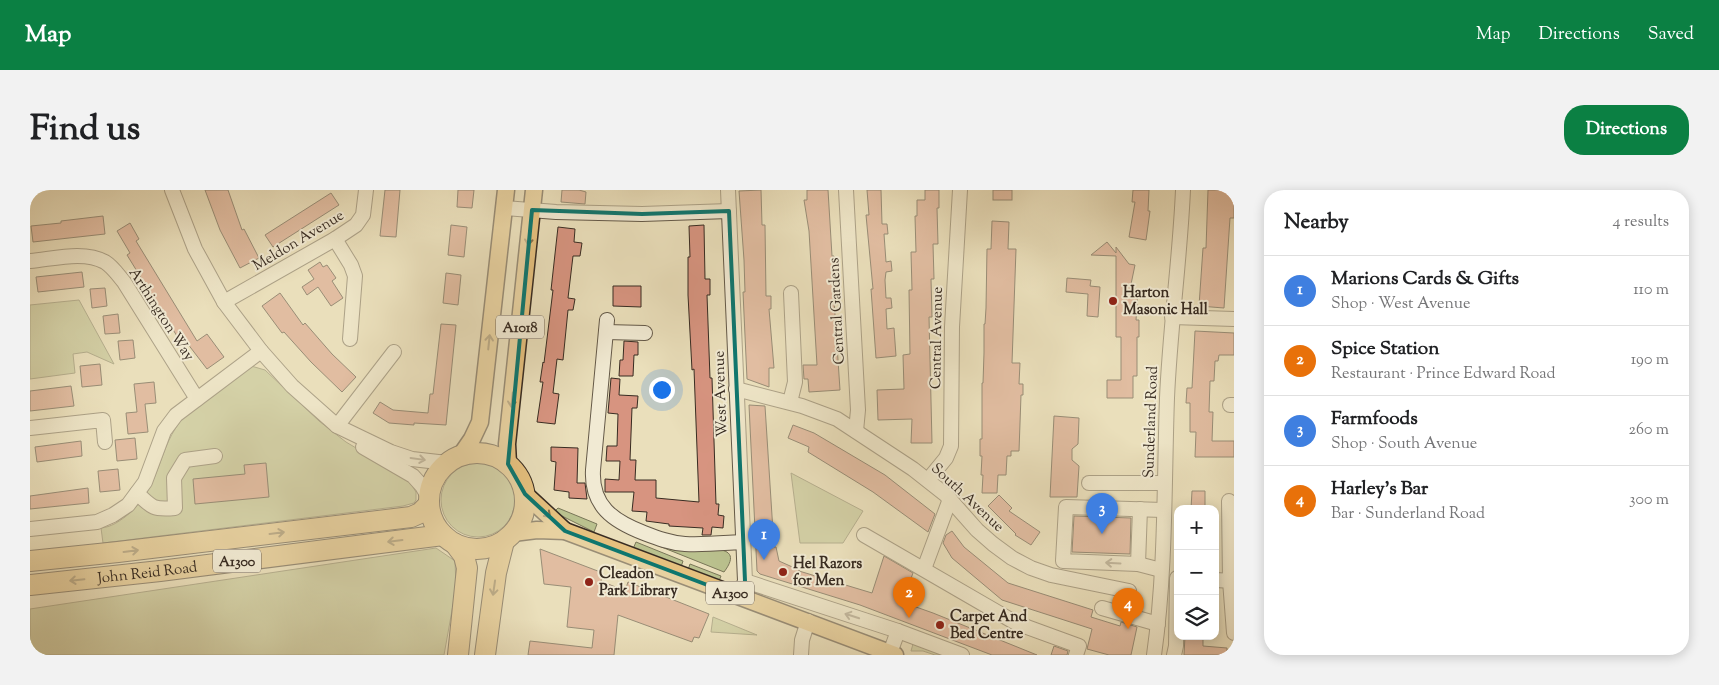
<!DOCTYPE html>
<html lang="en">
<head>
<meta charset="utf-8">
<style>
  body { margin:0; font-family:"Sorts Mill Goudy",serif; background:#f2f2f2; color:#202124 }
  .controls { position:absolute; right:15px; bottom:15px; display:grid; overflow:hidden; border-radius:10px; box-shadow:0 2px 12px #0003 }
  .controls button { width:45px; height:45px; display:grid; place-items:center; padding:0; border:0; border-bottom:1px solid #e0e0e0; background:#fff; color:#202124; font:25px sans-serif }
  .you { position:absolute; left:631px; top:199px; width:18px; height:18px; margin:-12px; border:4px solid #fff; border-radius:50%; background:#1a73e8; box-shadow:0 0 0 8px #1a73e833 }
  .badge { display:grid; place-items:center; width:32px; height:32px; border-radius:50%; background:#0b8043; color:#fff; font-size:16px; font-weight:700 }
  .pin { position:absolute; translate:-50% -41px; filter:drop-shadow(0 1px 2px #0008) }
  .pin::after { content:''; position:absolute; top:26px; width:18px; height:15px; background:inherit; clip-path:polygon(0 0,100% 0,50% 100%) }
  .list { margin:0; padding:0; list-style:none }
  h2 { display:flex; justify-content:space-between; align-items:center; height:65px; margin:0; padding:0 20px; font-size:21px }
  h2 small { font-size:16px; font-weight:400; color:#757577 }
  .list li { display:grid; grid-template-columns:32px 1fr auto; gap:15px; align-items:center; box-sizing:border-box; height:70px; padding:0 20px; border-top:1px solid #e0e0e0 }
  .list b { display:block; font-size:19px; white-space:nowrap }
  .list p { margin:0; font-size:16px; white-space:nowrap; color:#757577 }
  .list em { font-size:16px; font-style:normal; color:#757577 }
  .icon { flex:none; width:28px; height:28px; fill:none; stroke:currentColor; stroke-width:2; stroke-linecap:round; stroke-linejoin:round }
  .map { position:relative; flex:none; width:1204px; height:465px; overflow:hidden; border-radius:20px }
  header { display:flex; align-items:center; gap:30px; box-sizing:border-box; height:70px; padding:0 25px; background:#0b8043; color:#fff }
  header strong { font-size:24px }
  nav { display:flex; gap:28px; margin-inline-start:auto; font-size:18px }
  .intro { display:flex; align-items:center; justify-content:space-between; box-sizing:border-box; height:120px; padding:0 30px }
  h1 { margin:0; font-size:35px }
  .button { padding:12px 22px; border-radius:20px; background:#0b8043; color:#fff; font-size:18px; font-weight:700 }
  main { display:flex; gap:30px; padding:0 30px }
  aside { flex:1; background:#fff; border-radius:20px; box-shadow:0 2px 12px #0003 }
  .map>svg:first-child { display:block }
  .green { fill:#bac18e; stroke:#797658 }
  .building { fill:#d79480; stroke:#382c22 }
  .lines { fill:none; stroke-linecap:round; stroke-linejoin:round }
  .minor-casing { stroke:#645948; stroke-width:16 }
  .major-casing { stroke:#382c22; stroke-width:19 }
  .highway-casing { stroke:#382c22; stroke-width:22 }
  .minor { stroke:#f1ead3; stroke-width:14 }
  .major { stroke:#e5c07e; stroke-width:16 }
  .highway { stroke:#e5c07e; stroke-width:20 }
  .oneway { stroke:#866f4b }
  .oneway2 { stroke:#948b7a }
  .marked { fill:none; stroke:#0f766e; stroke-width:4; stroke-linejoin:round }
  .poi-dot { fill:#8f2418; stroke:#f1ead3; stroke-width:2 }
  .labels { text-anchor:middle; stroke-width:4; stroke-linejoin:round; paint-order:stroke }
  .shield { fill:#f1ead3; stroke:#706557; stroke-width:1 }
  .shield-label { font-size:14px; font-weight:bold; fill:#382c22 }
  .street-label { font-size:15px; fill:#382c22; stroke:#f1ead3 }
  .poi-label { font-size:15px; font-weight:bold; fill:#382c22; stroke:#f1ead3; text-anchor:start }
</style>
</head>
<body>
<header>
<strong>Map</strong>
<nav><a>Map</a><a>Directions</a><a>Saved</a></nav>
</header>
<div class="intro"><h1>Find us</h1><a class="button">Directions</a></div>
<main>
<div class="map">
<svg width="1204" height="465" viewBox="0 0 1204 465">
  <rect width="100%" height="100%" fill="#eadfbb"/>
  <filter id="stains"><feTurbulence type="fractalNoise" baseFrequency=".004" numOctaves="4"/><feColorMatrix values="0 0 0 0 .2 0 0 0 0 .09 0 0 0 0 .02 0 0 0 .5 -.17"/></filter>
  <radialGradient id="worn" r=".72"><stop offset=".6" stop-color="#630" stop-opacity="0"/><stop offset="1" stop-color="#630" stop-opacity=".3"/></radialGradient>
  <!-- green -->
  <g class="green">
    <polygon points="49,110 84,174 57,162 43,164 45,183 0,189 0,115"/>
    <path d="M221 176 235 180 289 231 316 252 378 289 386 302V310L384 313 373 316 73 353 71 338C81 337 88 332 95 327 133 298 126 257 155 226Z"/>
    <circle cx="448" cy="310" r="37"/>
    <polygon points="761,283 833,321 813,353 770,353"/>
    <polygon points="528,318 567,334 564,342 524,322"/>
    <polygon points="606,352 653,371 651,377 603,359"/>
    <path d="M629 356C638 357 648 359 657 360 673 360 717 352 694 382Z"/>
    <polygon points="406,358 425,371 426,398 414,465 0,465 0,419"/>
    <polygon points="660,374 691,386 689,391 658,380"/>
    <polygon points="683,427 727,445 681,442"/>
    <polygon points="883,454 913,465 905,465 893,461 881,461"/>
  </g>
  <!-- building -->
  <g class="building">
    <polygon points="175,0 198,0 212,40 214,39 229,68 210,78 190,40"/>
    <polygon points="355,0 370,0 366,47 350,46"/>
    <polygon points="428,0 444,0 442,18 427,17"/>
    <polygon points="532,0 549,0 556,2 555,14 531,12"/>
    <polygon points="731,0 732,35 735,35 736,106 741,106 741,119 739,119 744,178 739,178 739,197 717,189 713,102 715,102 714,70 709,1"/>
    <polygon points="777,0 798,0 802,66 804,66 805,95 803,95 810,200 779,202 778,189 774,189 773,175 787,175 779,41 774,10 777,10"/>
    <polygon points="837,0 851,0 852,34 857,34 858,44 854,44 856,72 861,71 862,81 856,82 855,90 856,108 861,108 862,118 856,119 857,139 864,138 866,166 846,168 841,99 843,99 836,25 839,25"/>
    <polygon points="895,0 909,0 909,18 907,18 908,54 903,54 904,89 901,89 902,127 899,127 902,253 881,253 882,229 848,230 847,200 874,199 873,165 880,164 879,100 882,100 881,62 886,62 885,26 887,26 887,10 895,10"/>
    <rect x="963" y="0" width="19" height="10"/>
    <polygon points="1103,0 1119,0 1118,21 1120,21 1116,50 1099,47 1105,12 1102,12"/>
    <polygon points="1178,0 1204,0 1204,28 1200,28 1194,118 1169,116 1173,58 1176,58"/>
    <polygon points="301,3 309,15 243,57 235,45"/>
    <polygon points="73,26 75,44 3,52 1,36 31,33 31,31"/>
    <polygon points="962,31 979,32 978,59 986,59 982,173 990,173 989,194 993,194 993,205 991,205 989,261 981,261 981,266 977,266 976,285 968,285 967,303 952,303 953,285 951,285 952,266 950,266 950,249 952,249 952,193 953,193 954,163 954,134 955,134 956,118 957,59 961,59"/>
    <polygon points="100,33 109,49 106,51 167,151 177,144 194,167 177,179 154,149 150,151 97,65 100,63 87,41"/>
    <polygon points="421,35 437,37 434,67 418,65"/>
    <polygon points="674,35 675,89 680,89 680,105 677,105 680,188 682,188 686,314 689,314 688,325 694,326 693,338 682,337 681,345 672,345 673,338 639,336 639,334 616,331 617,322 602,321 604,302 575,302 575,289 589,290 590,271 576,271 577,256 587,256 588,224 578,223 581,188 590,189 589,205 608,206 607,218 602,218 600,270 606,270 605,290 626,290 626,308 669,312 664,179 662,180 658,105 658,67 660,67 659,36"/>
    <polygon points="528,37 545,39 544,52 552,53 550,66 543,66 538,108 545,109 543,120 538,120 533,170 527,169 523,203 529,204 525,234 507,232 513,192 510,192 513,172 514,173 523,100 521,100"/>
    <polygon points="1077,52 1086,63 1086,57 1099,74 1105,75 1100,99 1108,99 1106,130 1109,130 1109,147 1107,147 1107,186 1103,186 1103,208 1077,208 1077,190 1091,190 1091,147 1086,147 1086,66 1061,65"/>
    <polygon points="290,72 293,77 297,75 306,88 302,91 313,108 301,116 288,97 277,105 272,97 284,89 278,80"/>
    <polygon points="52,82 54,97 8,102 6,87"/>
    <polygon points="416,83 431,85 428,115 413,113"/>
    <polygon points="1037,88 1061,90 1060,96 1070,97 1068,127 1057,126 1058,104 1036,102"/>
    <polygon points="583,96 611,96 611,117 583,116"/>
    <polygon points="75,98 77,116 62,118 60,99"/>
    <polygon points="250,103 273,135 275,133 302,164 326,187 312,202 281,172 254,142 252,143 232,116"/>
    <polygon points="88,124 90,143 75,144 73,126"/>
    <polygon points="411,134 426,135 416,235 384,233 384,235 359,233 343,223 350,212 363,220 398,223 400,204 403,204"/>
    <polygon points="1165,141 1204,143 1204,165 1189,165 1188,171 1185,171 1184,191 1180,191 1179,222 1183,222 1182,251 1204,251 1204,267 1165,267 1166,242 1160,242 1160,213 1156,213 1157,198 1162,198"/>
    <polygon points="103,150 105,168 90,170 88,151"/>
    <polygon points="594,151 608,152 608,165 604,165 603,186 589,186 590,170 593,170"/>
    <polygon points="70,174 72,195 52,197 50,176"/>
    <polygon points="124,192 126,213 115,214 118,242 98,244 96,223 107,222 104,194"/>
    <polygon points="41,196 44,216 0,221 0,201"/>
    <polygon points="719,215 735,216 744,357 746,357 749,371 769,380 769,381 842,403 854,366 883,383 872,412 903,423 1007,465 962,465 830,415 730,384 727,381"/>
    <polygon points="1024,226 1049,228 1048,254 1042,259 1042,270 1049,276 1047,307 1020,307"/>
    <polygon points="763,235 784,243 855,285 905,324 898,342 843,302 778,262 779,257 758,248"/>
    <polygon points="105,248 107,269 87,271 85,250"/>
    <polygon points="51,251 52,266 7,272 5,257"/>
    <polygon points="521,257 548,258 547,293 555,293 557,309 539,308 539,302 524,300 526,272 521,271"/>
    <polygon points="236,273 239,307 165,314 163,289 215,284 214,275"/>
    <polygon points="88,279 90,300 70,302 68,281"/>
    <polygon points="58,298 59,313 0,319 0,306"/>
    <polygon points="1162,301 1175,301 1175,319 1161,319"/>
    <polygon points="969,305 982,318 979,321 1010,342 1001,355 985,345 986,344 958,316"/>
    <polygon points="1044,326 1101,328 1100,364 1042,362"/>
    <polygon points="922,341 934,357 978,393 1063,420 1061,427 1090,436 1091,432 1107,437 1101,465 1079,465 1057,459 1062,439 972,410 922,368 913,353 916,345"/>
    <polygon points="510,359 573,383 571,391 595,401 598,392 679,424 669,448 664,447 662,452 588,425 584,465 498,465 500,451 562,458 564,440 537,437 541,397 514,394"/>
    <polygon points="1155,446 1173,446 1173,456 1197,458 1197,465 1154,465"/>
    <polygon points="1024,456 1038,461 1037,465 1021,465"/>
  </g>
  <g class="lines">
    <defs>
      <g id="minor">
        <polyline points="142,0 165,59 194,112 231,161 262,196 307,236 361,262 382,269 417,273"/>
        <polyline points="698,0 715,391 709,407"/>
        <polyline points="816,0 828,220 826,241"/>
        <polyline points="474,18 526,22 612,24 699,21"/>
        <polyline points="305,49 321,75 325,86 320,149"/>
        <path d="M0 71C23 69 54 60 75 72 83 77 88 85 94 92L167 209"/>
        <polyline points="194,112 305,49 326,35 333,25 336,0"/>
        <polyline points="1142,127 1204,129"/>
        <path d="M577 130 563 280C561 316 583 331 614 343 627 348 640 353 655 354 674 355 694 353 713 352"/>
        <polyline points="576,142 615,143"/>
        <polyline points="706,199 772,216 807,229 883,279 916,305 947,340 963,354 982,368 1001,378 1021,385 1099,401"/>
        <polyline points="760,212 765,192 761,103"/>
        <polyline points="1200,215 1204,215"/>
        <polyline points="307,236 364,162"/>
        <polyline points="0,238 73,230 75,252"/>
        <polyline points="333,257 383,286 392,296 399,308"/>
        <polyline points="898,290 916,268 921,256 922,137 930,0"/>
        <polyline points="1059,293 1134,293"/>
        <path d="M107 303C122 318 124 320 145 318L144 288 155 270 185 266"/>
        <polyline points="1199,311 1200,391 1204,443"/>
        <polyline points="0,339 67,332 83,325 98,315 115,292 134,241 146,225 231,161"/>
        <polyline points="834,345 986,433 1049,456 1046,465"/>
        <polyline points="1108,374 1110,319"/>
        <polyline points="894,379 920,309"/>
        <polyline points="1131,380 1108,374 1033,371 1036,317 1133,320"/>
        <polyline points="1185,390 1204,391"/>
        <polyline points="715,391 868,441 932,465"/>
        <polyline points="1072,418 1128,434"/>
        <polyline points="860,463 868,441"/>
        <polyline points="771,465 772,450 778,431"/>
        <path d="M1124 465C1136 380 1134 293 1137 208 1140 138 1150 69 1153 0"/>
        <polyline points="1144,465 1146,456 1147,388"/>
      </g>
      <g id="major">
        <polyline points="431,265 442,249 450,232 476,0"/>
        <polyline points="478,274 477,254 504,0"/>
        <polyline points="495,304 535,341"/>
        <polyline points="483,343 507,340 535,341 865,465"/>
      </g>
      <g id="highway">
        <circle cx="447" cy="311" r="48"/>
        <polyline points="425,354 434,366 437,378 428,465"/>
        <polyline points="0,371 88,362 381,327 390,323 399,314"/>
        <path id="s1" d="M0 395 130 381 413 345"/>
        <polyline points="455,465 466,383 474,351"/>
      </g>
    </defs>
    <!-- minor casing -->
    <use href="#minor" class="minor-casing"/>
    <!-- major casing -->
    <use href="#major" class="major-casing"/>
    <!-- highway casing -->
    <use href="#highway" class="highway-casing"/>
    <!-- minor -->
    <use href="#minor" class="minor"/>
    <!-- major -->
    <use href="#major" class="major"/>
    <!-- highway -->
    <use href="#highway" class="highway"/>
  </g>
  <!-- one-way arrows -->
  <defs><path id="oneway-shaft" d="M-6 0H5M1.5-3L5.5 0L1.5 3" fill="none" stroke-width="1.6" stroke-linecap="round" stroke-linejoin="round" transform="scale(1.25)"/></defs>
  <g class="oneway">
    <use href="#oneway-shaft" transform="translate(499 48) rotate(96)"/>
    <use href="#oneway-shaft" transform="translate(459 152) rotate(-84)"/>
    <use href="#oneway-shaft" transform="translate(482 210) rotate(96)"/>
    <use href="#oneway-shaft" transform="translate(515 322) rotate(43)"/>
    <use href="#oneway-shaft" transform="translate(247 343) rotate(-7)"/>
    <use href="#oneway-shaft" transform="translate(365 351) rotate(173)"/>
    <use href="#oneway-shaft" transform="translate(101 361) rotate(-7)"/>
    <use href="#oneway-shaft" transform="translate(47 390) rotate(174)"/>
    <use href="#oneway-shaft" transform="translate(464 398) rotate(98)"/>
  </g>
  <g class="oneway2">
    <use href="#oneway-shaft" transform="translate(388 269) rotate(8)"/>
    <use href="#oneway-shaft" transform="translate(1083 373) rotate(-177)"/>
    <use href="#oneway-shaft" transform="translate(822 426) rotate(-162)"/>
  </g>
  <!-- marked area -->
  <path d="M0 0H1204V465H0ZM502 20 612 24 699 21 715 391 709 407 535 341 495 304 478 274Z" fill="#eadfbb" fill-opacity=".55" fill-rule="evenodd"/>
  <path class="marked" d="M502 20 612 24 699 21 715 391 709 407 535 341 495 304 478 274Z"/>
  <!-- markers -->
  <g class="poi-dot">
    <circle cx="1083" cy="111" r="5"/>
    <circle cx="753" cy="382" r="5"/>
    <circle cx="559" cy="392" r="5"/>
    <circle cx="910" cy="435" r="5"/>
  </g>
  <g class="labels">
    <!-- shield labels -->
    <g class="shield">
      <rect x="466" y="125.5" width="48" height="23" rx="4"/>
      <rect x="183" y="359.5" width="48" height="23" rx="4"/>
      <rect x="676" y="391.5" width="48" height="23" rx="4"/>
    </g>
    <g class="shield-label">
      <text x="490" y="142">A1018</text>
      <text x="207" y="376">A1300</text>
      <text x="700" y="408">A1300</text>
    </g>
    <!-- street labels -->
    <g class="street-label">
      <text transform="translate(268 50) rotate(-31)" y="5">Meldon Avenue</text>
      <text transform="translate(806 121) rotate(-93)" y="5">Central Gardens</text>
      <text transform="translate(132 124) rotate(57)" y="5">Arthington Way</text>
      <text transform="translate(906 148) rotate(-89)" y="5">Central Avenue</text>
      <text transform="translate(690 204) rotate(-92)" y="5">West Avenue</text>
      <text transform="translate(1120 232) rotate(-88)" y="5">Sunderland Road</text>
      <text transform="translate(938 307) rotate(43)" y="5">South Avenue</text>
      <text dy="5" stroke="none"><textPath href="#s1" startOffset="118">John Reid Road</textPath></text>
    </g>
    <!-- poi labels -->
    <g class="poi-label">
      <text x="1093" y="107">Harton<tspan x="1093" dy="17">Masonic Hall</tspan></text>
      <text x="763" y="378">Hel Razors<tspan x="763" dy="17">for Men</tspan></text>
      <text x="569" y="388">Cleadon<tspan x="569" dy="17">Park Library</tspan></text>
      <text x="920" y="431">Carpet And<tspan x="920" dy="17">Bed Centre</tspan></text>
    </g>
  </g>
  <rect width="100%" height="100%" filter="url(#stains)"/>
  <rect width="100%" height="100%" fill="url(#worn)"/>
</svg>
<div class="controls">
<button>+</button>
<button>−</button>
<button><svg class="icon" aria-label="layers" viewBox="0 0 24 24"><path d="M12 4l9 5-9 5-9-5zM3 14l9 5 9-5"/></svg></button>
</div>
<div class="you"></div>
<div class="pin badge" style="left:734px;top:370px;background:#3f7fe0">1</div>
<div class="pin badge" style="left:879px;top:428px;background:#e8710a">2</div>
<div class="pin badge" style="left:1072px;top:344px;background:#3f7fe0">3</div>
<div class="pin badge" style="left:1098px;top:439px;background:#e8710a">4</div>
</div>
<aside>
<h2>Nearby<small>4 results</small></h2>
<ul class="list">
<li><span class="badge" style="background:#3f7fe0">1</span><div><b>Marions Cards &amp; Gifts</b><p>Shop · West Avenue</p></div><em>110 m</em></li>
<li><span class="badge" style="background:#e8710a">2</span><div><b>Spice Station</b><p>Restaurant · Prince Edward Road</p></div><em>190 m</em></li>
<li><span class="badge" style="background:#3f7fe0">3</span><div><b>Farmfoods</b><p>Shop · South Avenue</p></div><em>260 m</em></li>
<li><span class="badge" style="background:#e8710a">4</span><div><b>Harley’s Bar</b><p>Bar · Sunderland Road</p></div><em>300 m</em></li>
</ul>
</aside>
</main>
</body>
</html>
